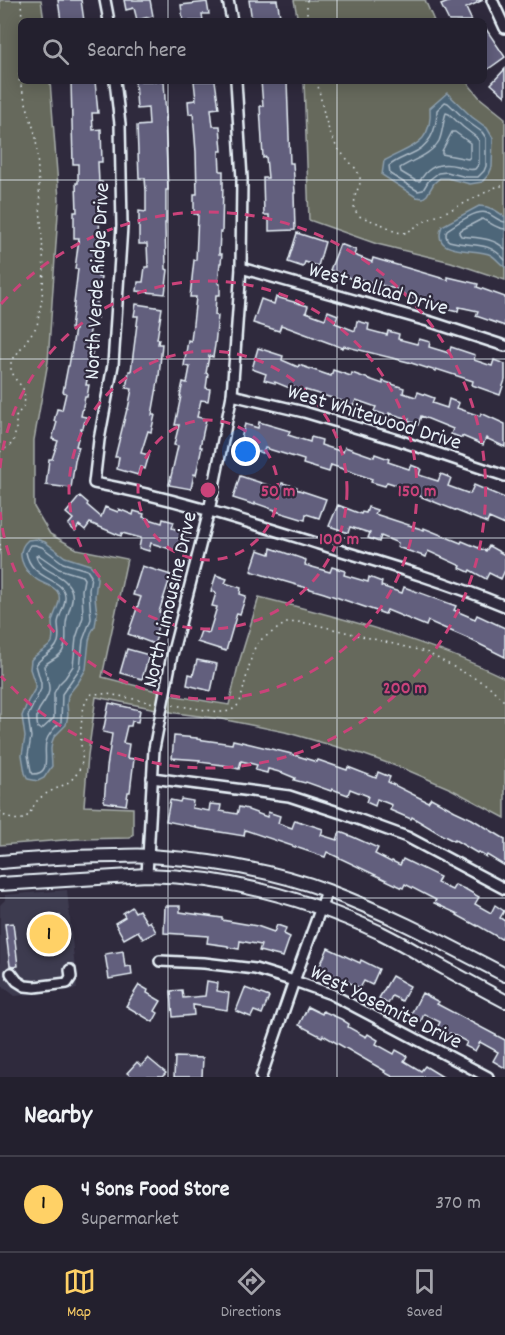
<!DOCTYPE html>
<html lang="en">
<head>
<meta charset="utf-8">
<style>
  body { margin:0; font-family:Dekko,sans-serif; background:#2f2d3a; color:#f1f3f6 }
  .you { position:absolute; left:246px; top:452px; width:21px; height:21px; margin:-15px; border:4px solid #fff; border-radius:50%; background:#1a73e8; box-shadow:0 0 0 9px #1a73e833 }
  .badge { display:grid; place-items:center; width:39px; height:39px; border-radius:50%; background:#ffd166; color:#111; font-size:20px; font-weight:700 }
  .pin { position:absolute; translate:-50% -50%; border:3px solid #fff; box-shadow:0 2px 6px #0006 }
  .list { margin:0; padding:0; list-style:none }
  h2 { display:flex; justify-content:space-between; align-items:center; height:78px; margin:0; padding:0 24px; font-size:26px }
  h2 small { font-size:20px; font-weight:400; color:#a3a3aa }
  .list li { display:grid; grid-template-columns:39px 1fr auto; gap:18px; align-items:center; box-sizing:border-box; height:96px; padding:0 24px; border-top:2px solid #403e4a }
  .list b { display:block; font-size:22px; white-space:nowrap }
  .list p { margin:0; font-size:20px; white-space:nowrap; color:#a3a3aa }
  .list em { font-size:20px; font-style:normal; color:#a3a3aa }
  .icon { flex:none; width:33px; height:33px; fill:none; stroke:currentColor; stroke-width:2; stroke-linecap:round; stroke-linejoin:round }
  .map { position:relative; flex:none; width:505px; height:1077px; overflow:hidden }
  .search { position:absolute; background:#23202e; box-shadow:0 3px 15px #0003; left:18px; right:18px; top:18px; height:66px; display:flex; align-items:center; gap:15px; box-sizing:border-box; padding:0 21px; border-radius:9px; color:#a3a3aa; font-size:22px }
  .sheet { height:174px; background:#23202e }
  nav { display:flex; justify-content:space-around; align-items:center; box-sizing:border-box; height:84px; border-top:2px solid #403e4a; background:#23202e; font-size:16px; color:#a3a3aa }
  nav a { display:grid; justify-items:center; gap:3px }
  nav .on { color:#ffd166 }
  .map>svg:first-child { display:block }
  .built { fill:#3e3a50 }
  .green { fill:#66695b; stroke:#a7adaa; stroke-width:1.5 }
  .water { fill:#4e6679; stroke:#8c9eac; stroke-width:1.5 }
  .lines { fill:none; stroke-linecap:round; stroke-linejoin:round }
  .shore { stroke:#aab9c5; stroke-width:1.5 }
  .building { fill:#625f7d; stroke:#e8f1f8; stroke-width:1.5 }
  .minor-casing { stroke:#e8f1f8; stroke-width:14 }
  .major-casing { stroke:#e8f1f8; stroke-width:16 }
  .path { stroke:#e8f1f8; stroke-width:1.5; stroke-dasharray:1.5 4.5; stroke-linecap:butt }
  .minor { stroke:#2f2a3d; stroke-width:9 }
  .major { stroke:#2f2a3d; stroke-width:12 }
  .grid { fill:none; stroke:#e8f1f8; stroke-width:1.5; stroke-opacity:0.55 }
  .ring { fill:none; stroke:#ca437a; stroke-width:3; stroke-dasharray:10 8 }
  .labels { text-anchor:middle; stroke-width:4.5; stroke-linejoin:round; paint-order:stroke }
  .street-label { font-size:22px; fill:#e8f1f8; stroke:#2f2a3d }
  .centre { fill:#ca437a; stroke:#2f2a3d; stroke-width:3 }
  .ring-label { font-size:18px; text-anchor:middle; font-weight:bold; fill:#ca437a; stroke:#2f2a3d; stroke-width:4.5; stroke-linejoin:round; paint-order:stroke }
</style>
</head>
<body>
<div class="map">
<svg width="505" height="1077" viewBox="0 0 505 1077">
  <rect width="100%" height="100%" fill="#2f2a3d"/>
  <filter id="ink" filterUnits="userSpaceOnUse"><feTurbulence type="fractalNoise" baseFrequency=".0167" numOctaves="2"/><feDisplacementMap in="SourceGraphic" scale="12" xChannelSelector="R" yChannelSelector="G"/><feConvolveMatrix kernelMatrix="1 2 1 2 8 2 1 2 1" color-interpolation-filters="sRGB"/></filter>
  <g filter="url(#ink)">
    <!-- built -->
    <polygon class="built" points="67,890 77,989 15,996 0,984 0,905 5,900 5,895"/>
    <!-- green -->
    <g class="green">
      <path d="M0 0H41L44 21H21V81H50L59 199 48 362 34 440V507L50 534 77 549 127 559 102 677 176 696 229 705 238 666 259 597C343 618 427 640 505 678V818L451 789 407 770 362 754 285 732 221 719 176 713 96 697 88 755 84 806 133 808V835L130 838 77 839 0 845Z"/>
      <polygon points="294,0 425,0 434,21 298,21"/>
      <polygon points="304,81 466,81 480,98 505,118 505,280 451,262 377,244 309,220"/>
    </g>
    <!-- water -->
    <g class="water">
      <path d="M447 93 472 117 487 128 493 138 492 167 489 174 482 182 470 184 447 178H440L434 183 427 195 423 198 416 197 382 175 384 161C410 146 433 145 430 108Z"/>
      <path d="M479 206C490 206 497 211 505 217V267C500 264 496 258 491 255 475 247 430 257 442 226Z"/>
      <path d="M36 539 45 542 65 557 90 565 94 569 97 574V579L95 597 97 614 95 626 91 633 89 641 86 669 79 681 68 695 67 704 68 715 66 725 54 737 52 742 51 749 52 766 44 778 38 781 28 779 25 773 22 755 25 737 22 716 28 701 35 689V684L30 669 31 660C36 653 49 649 52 642 54 636 52 629 52 623 53 613 64 600 57 591 52 585 42 584 36 579 23 570 14 552 28 540Z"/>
    </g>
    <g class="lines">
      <!-- shore -->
      <g class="shore">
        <path d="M445 102 448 103 468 122 482 132 486 138V166L484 171 478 177H466L447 172 438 173 429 180 423 190 418 191 390 174 389 166C396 160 403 158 411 154 430 146 437 130 437 110Z"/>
        <path d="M446 113 449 114 463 127 476 137 479 141V164L475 169C468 171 464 168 457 166 441 162 428 166 420 181H416L401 172 400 168C412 160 431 155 439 141 443 132 443 121 446 113Z"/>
        <polygon points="452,132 455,132 470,143 470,157 468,159 442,154 442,151"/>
        <path d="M505 222C498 221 494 216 487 213 476 209 456 224 447 230 445 234 446 239 449 241 473 248 487 239 505 260"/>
        <path d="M505 229C496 229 490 222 482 219L461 230 459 233 461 236C476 238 493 237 505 249"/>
        <path d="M30 545H35L42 547 63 563 87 570 91 576 89 590 91 619 83 640 80 668 62 694 61 722C54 728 48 734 46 742 43 754 52 774 33 774L31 771 28 755 31 737 28 716 41 689V683L36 665C41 655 54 654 58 642 60 636 58 630 58 623 59 614 66 606 65 596 63 577 31 581 26 552Z"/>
        <path d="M39 555 59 569 82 576 84 579 82 590 83 617 76 638 73 666 65 678 59 684 54 693V718L41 730 38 728C33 706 45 708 49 691 50 682 45 674 44 666 49 660 57 659 62 652 68 642 65 634 66 624 67 609 79 597 67 583 58 572 40 571 36 556Z"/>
      </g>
    </g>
    <!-- building -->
    <g class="building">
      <polygon points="58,0 81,0 84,21 61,21"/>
      <polygon points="124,0 150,0 153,16 137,20 134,8 126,10"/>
      <polygon points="249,0 277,0 281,21 252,21"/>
      <polygon points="453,0 483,0 466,8 472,21 449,21 441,5"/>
      <polygon points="207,2 209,14 202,14 203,21 183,21 181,5"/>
      <polygon points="484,26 505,57 484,72"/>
      <polygon points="505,69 505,96 491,84"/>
      <polygon points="71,81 95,81 98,113 92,113 93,130 101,129 102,162 98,162 99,182 102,182 102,191 100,191 99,247 102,247 98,277 101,277 96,308 98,308 97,318 92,317 89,338 95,339 86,385 89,385 87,397 85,397 81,416 86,417 83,428 81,428 76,446 79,447 75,461 71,488 46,485 49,459 52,459 58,441 52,439 57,422 54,421 57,409 62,410 66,393 63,392 68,366 69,366 75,329 71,329 78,269 75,269 79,238 74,238 74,212 77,212 76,183 78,183 78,164 73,164"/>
      <polygon points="135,81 164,81 166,118 165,118 168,190 166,190 166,223 165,223 166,269 168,270 165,294 137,291 138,282 143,282 145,267 148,267 147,244 139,244 139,211 146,212 146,191 145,178 139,178 137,126 149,125 148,108 137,109"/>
      <polygon points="194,81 215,81 219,108 211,109 213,126 220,126 222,151 219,151 220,171 223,171 223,183 222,232 220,232 219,254 222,254 221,263 220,263 218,283 220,284 220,295 216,295 215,315 218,316 215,345 213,357 209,356 206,373 208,374 206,388 210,389 208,401 201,400 197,417 206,419 200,447 202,447 196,475 194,474 191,489 169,485 178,446 174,445 179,425 175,425 181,396 180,396 183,382 187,383 190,367 184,366 188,340 191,341 196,297 190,297 194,260 196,260 198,214 194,214 194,194 197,194 196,152 193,113 189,114 188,101 196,100"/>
      <polygon points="261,81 287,81 290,163 293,163 295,193 294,193 295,230 269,231 269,215 264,215 263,178 268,178 266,157 263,158 260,106 263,106"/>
      <polygon points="297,233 325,242 318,266 305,262 303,267 288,262"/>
      <polygon points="340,244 356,250 354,255 372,262 373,258 448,280 448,277 478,284 477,287 505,297 505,326 476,316 478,311 459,307 458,311 441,307 401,294 402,291 356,278 355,280 330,270"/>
      <polygon points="276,297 308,306 306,312 325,319 328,311 338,315 335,323 355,331 357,321 369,324 368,330 387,335 388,331 399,334 398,339 417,344 419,339 430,342 429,347 449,353 451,347 475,355 474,360 492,366 494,360 505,364 505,380 500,395 472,385 473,381 436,369 436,371 408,362 344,346 343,348 281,325 279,331 253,323 261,299 274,304"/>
      <polygon points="136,304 162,308 157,339 159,339 158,344 162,344 159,376 152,415 155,415 151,432 148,431 141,453 149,455 145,469 140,467 138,475 117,469 119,457 115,457 127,409 128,409 132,389 126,388 129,371 131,371 138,316 134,316"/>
      <polygon points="258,348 283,356 282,360 298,367 299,365 331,376 333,370 351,376 352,373 383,384 383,381 404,388 403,393 416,397 418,392 434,398 432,403 447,408 449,399 459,403 457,408 480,416 481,413 505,424 505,447 486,438 483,445 462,436 462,438 451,434 453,429 421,416 418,425 408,421 409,419 389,413 389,416 374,411 376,407 356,400 353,406 342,401 305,390 304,392 293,387 292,389 275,382 275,383 264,380 266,374 252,369"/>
      <polygon points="259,422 290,431 288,435 310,442 311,437 322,440 321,445 343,452 345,447 374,457 375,454 389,459 388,462 409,469 411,465 421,469 419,475 438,481 441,474 451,478 448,486 470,494 474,485 505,498 505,525 489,518 487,523 402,489 403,487 387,482 385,486 371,482 372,479 331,465 329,472 303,464 304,460 265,448 263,453 239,446 245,424 258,428"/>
      <polygon points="240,476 280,489 282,483 297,487 296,489 326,499 319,518 306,514 305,520 275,511 275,510 255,503 255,505 233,498"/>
      <polygon points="80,496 88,503 87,505 101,517 105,507 118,512 119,509 133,515 134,511 144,514 143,517 162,523 163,519 174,522 172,528 185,532 180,552 151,543 149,551 139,548 141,538 122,533 121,536 90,523 85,530 79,525 75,531 68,525 73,519 66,513"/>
      <polygon points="338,505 361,514 362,512 366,513 368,507 377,510 375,514 424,530 424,528 461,543 462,541 486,551 489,546 505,555 505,570 501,579 489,573 486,579 470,570 469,572 460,568 461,566 428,551 426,557 397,547 398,543 381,536 379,542 368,538 370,533 350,527 348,533 338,529 329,526"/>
      <polygon points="271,548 306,560 305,565 330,572 332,567 345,571 344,575 368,582 369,577 382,582 381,586 402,593 404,587 456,606 454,610 475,619 477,615 505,628 505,657 467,638 428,621 426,626 387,610 385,614 324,593 276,579 251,571 258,550 270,554"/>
      <polygon points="142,566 171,575 159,612 163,613 156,632 158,633 154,644 128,634 141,597 133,595"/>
      <polygon points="216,575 227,579 225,583 241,588 240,594 246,596 240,614 237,613 226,651 197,642 201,631 209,633 217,607 212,606 216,593 211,591"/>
      <polygon points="127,649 149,655 142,679 120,673"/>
      <polygon points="197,660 217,664 211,691 187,685 189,674 193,675"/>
      <polygon points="109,703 140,710 138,722 132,721 131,726 127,726 123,743 129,744 127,758 134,759 130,792 128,792 126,805 104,802 107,767 112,734 103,732"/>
      <polygon points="174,736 197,738 197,739 232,744 233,740 288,753 317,762 318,760 347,770 348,767 376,778 378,772 390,777 388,782 428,802 431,798 455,811 472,819 505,839 505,866 487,855 486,857 478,852 477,853 455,840 454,841 442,835 412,817 411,819 390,810 392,805 377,799 375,806 366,802 368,796 350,789 348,795 332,789 331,791 306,782 305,783 294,780 295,778 283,773 268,769 267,773 255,770 257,765 241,761 239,769 223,765 199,762 200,760 172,758"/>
      <polygon points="181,799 193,801 192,808 209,811 210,804 221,805 220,811 237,814 239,807 248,809 248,810 267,817 268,812 280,816 278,823 292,828 295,820 323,829 321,835 337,840 340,832 353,837 378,848 375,854 391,862 392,861 400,865 403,859 440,877 437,883 452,890 455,885 467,890 479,897 475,904 491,913 495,905 504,911 500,918 505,921 505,932 501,939 477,925 477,926 457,915 458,914 434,903 436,900 405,884 403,888 327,852 325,857 245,830 244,836 196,828 196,827 166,821 170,800 180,802"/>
      <polygon points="165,906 180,906 180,912 222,918 222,920 257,926 274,932 277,925 286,928 284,934 290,937 283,957 259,951 261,945 240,941 239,949 228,947 228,946 207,943 208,936 164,933"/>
      <polygon points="132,907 135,912 139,910 147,923 150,921 156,932 143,939 138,931 124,939 115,923 125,917 123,913"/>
      <polygon points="60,916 63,947 41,951 41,949 38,950 35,920 37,920 37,919"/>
      <polygon points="13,923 18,966 13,967 10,966 5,924"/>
      <polygon points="328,948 360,963 361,960 379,969 372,985 364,981 360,988 319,968"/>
      <polygon points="123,951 125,967 131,966 132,975 109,979 105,954"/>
      <polygon points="392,976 410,986 402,1001 392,996 388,1004 379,998"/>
      <polygon points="207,981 218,983 217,991 229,993 227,1010 193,1005 194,1015 173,1017 171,991 182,990 183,998 205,996"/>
      <polygon points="139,985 148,990 147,993 161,1001 155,1011 158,1013 153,1022 126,1006"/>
      <polygon points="245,988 269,997 262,1014 254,1011 251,1017 236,1011"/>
      <polygon points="422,993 439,1002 437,1004 505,1040 505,1068 493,1061 498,1052 480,1042 475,1051 465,1046 467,1042 450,1033 447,1037 436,1030 440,1022 424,1014 421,1021 410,1016"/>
      <polygon points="308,1007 322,1014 323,1011 341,1019 349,1024 348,1027 366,1037 368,1034 378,1040 376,1044 394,1054 396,1050 407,1056 404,1061 421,1071 425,1066 443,1077 393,1077 384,1072 385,1071 323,1035 322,1037 299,1025"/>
      <polygon points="175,1057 203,1058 202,1077 174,1077"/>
      <polygon points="148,1058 166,1073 162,1077 132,1077 127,1073 137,1062 141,1066"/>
    </g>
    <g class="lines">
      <defs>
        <g id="minor">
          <polyline points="105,0 109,21"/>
          <polyline points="228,0 232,21"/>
          <polyline points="492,0 505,28"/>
          <path d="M115 81 120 124 122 226 113 365 99 440 94 483C170 497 245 521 319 544 382 563 444 581 505 606"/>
          <polyline points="241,268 431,322 505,346"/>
          <polyline points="232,395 304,412 398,440 505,476"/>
          <polyline points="152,778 289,796 341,813 407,837 505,889"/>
          <polyline points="147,875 154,749 172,655 209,511 232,395 241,268 242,179 236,81"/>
          <polyline points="160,961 204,963 255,969 294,981 331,994 488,1077"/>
          <polyline points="11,973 17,981 25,986 35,987 67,983 71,977 70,970"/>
          <polyline points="261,1077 294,981 327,891"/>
        </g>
        <g id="major">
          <path d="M0 862C38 859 76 856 114 856 126 856 138 855 150 856 210 860 272 870 328 891 390 914 447 945 505 975"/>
          <path d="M0 884 147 875C228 877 308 899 381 933 395 940 408 947 421 955 449 971 477 986 505 1001"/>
        </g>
      </defs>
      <!-- minor casing -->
      <use href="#minor" class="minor-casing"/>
      <!-- major casing -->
      <use href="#major" class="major-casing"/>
      <!-- path -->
      <g class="path">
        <polyline points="21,0 22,21"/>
        <polyline points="307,0 307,21"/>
        <polyline points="317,81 325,118 330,133 337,148 357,170 361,181 355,196 354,209 359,216 386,226 395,232 406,233 423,222 461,205 498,186 505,186"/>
        <polyline points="0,452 13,443 16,430 16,417 24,405 25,398 23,388 16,380 11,370 11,362 37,326 42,298 44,271 36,137 19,79 21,46"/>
        <polyline points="0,544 1,550 0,551"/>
        <path d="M173 705 220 712C229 712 235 710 240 702L253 651 259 641 286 623 300 622 321 626 426 652 489 686 505 702"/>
        <path d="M0 811C4 818 17 822 25 818 31 814 33 804 39 799 53 786 73 788 81 765 84 757 81 751 81 742 80 733 82 709 86 701 86 700 92 694 92 694 110 692 135 700 154 703"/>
      </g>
      <!-- minor -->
      <use href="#minor" class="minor"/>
      <!-- major -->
      <use href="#major" class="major"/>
    </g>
  </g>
  <!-- grid -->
  <path class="grid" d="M168 0V21M337 0V21M168 81V1077M337 81V1077M0 180H505M0 359H505M0 538H505M0 718H505M0 898H505"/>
  <!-- distance rings -->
  <g class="ring">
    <circle cx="208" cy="490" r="70"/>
    <circle cx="208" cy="490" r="139"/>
    <path d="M0 468A209 209 0 1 1 0 512"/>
    <path d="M1 304A278 278 0 1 1 1 676"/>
  </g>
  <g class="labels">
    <!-- street labels -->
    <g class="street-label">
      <text transform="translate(95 281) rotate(-87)" y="8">North Verde Ridge Drive</text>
      <text transform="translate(379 287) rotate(16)" y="8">West Ballad Drive</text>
      <text transform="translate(375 415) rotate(17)" y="8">West Whitewood Drive</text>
      <text transform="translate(168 599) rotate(-77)" y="8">North Limousine Drive</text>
      <text transform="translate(387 1005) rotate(26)" y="8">West Yosemite Drive</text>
    </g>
  </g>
  <circle cx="208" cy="490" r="9" class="centre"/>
  <g class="ring-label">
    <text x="278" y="496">50 m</text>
    <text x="417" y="496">150 m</text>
    <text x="339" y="544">100 m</text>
    <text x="405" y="693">200 m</text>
  </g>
</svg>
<div class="you"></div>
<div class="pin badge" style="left:49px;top:934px">1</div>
<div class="search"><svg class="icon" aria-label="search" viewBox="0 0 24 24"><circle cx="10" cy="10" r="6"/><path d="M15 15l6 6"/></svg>Search here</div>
</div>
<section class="sheet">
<h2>Nearby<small></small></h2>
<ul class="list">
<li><span class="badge">1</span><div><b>4 Sons Food Store</b><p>Supermarket</p></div><em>370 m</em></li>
</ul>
</section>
<nav>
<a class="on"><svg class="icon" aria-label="map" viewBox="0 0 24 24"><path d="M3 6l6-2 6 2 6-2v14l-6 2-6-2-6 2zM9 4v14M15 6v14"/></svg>Map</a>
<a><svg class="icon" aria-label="directions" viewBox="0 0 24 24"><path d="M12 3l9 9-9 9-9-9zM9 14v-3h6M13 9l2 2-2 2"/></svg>Directions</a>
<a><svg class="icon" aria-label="saved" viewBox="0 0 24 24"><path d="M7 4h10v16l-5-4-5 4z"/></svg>Saved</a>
</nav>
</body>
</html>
